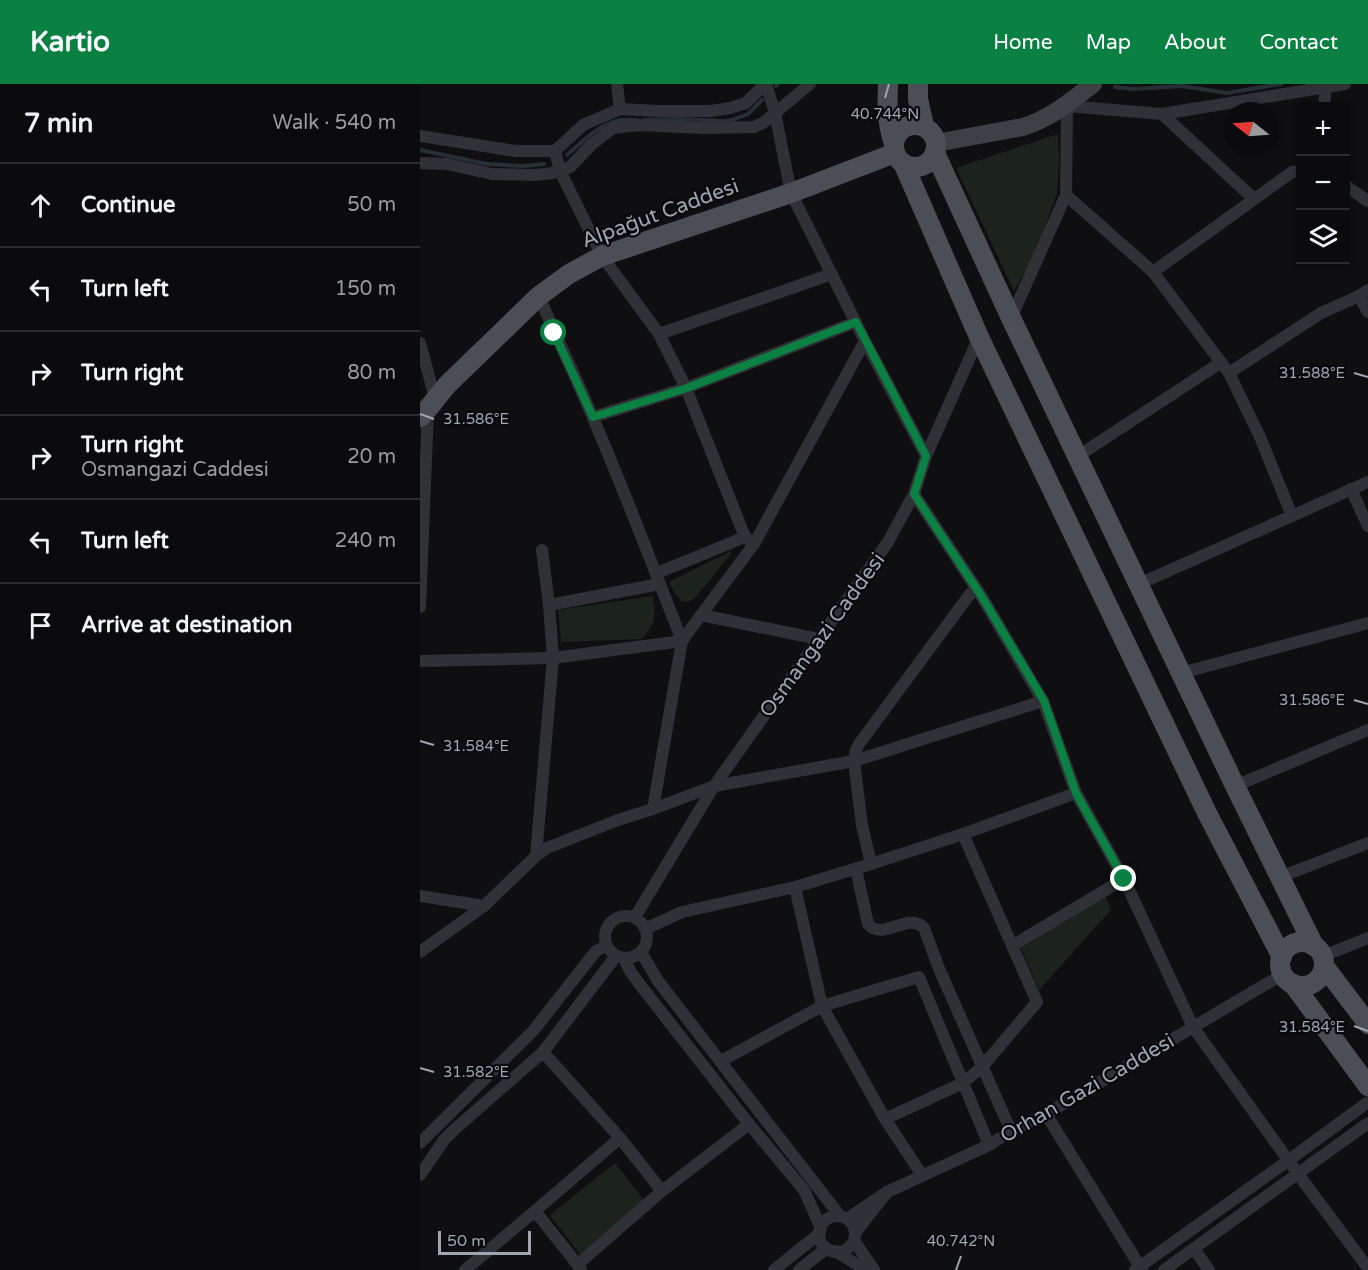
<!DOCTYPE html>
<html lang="en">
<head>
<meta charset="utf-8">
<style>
  body { margin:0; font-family:"Varela Round",sans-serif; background:#19191b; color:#f1f3f6 }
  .controls { position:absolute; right:18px; top:18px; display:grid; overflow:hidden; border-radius:0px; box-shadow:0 2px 4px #0004 }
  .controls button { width:54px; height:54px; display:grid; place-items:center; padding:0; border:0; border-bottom:2px solid #2b2b2e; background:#0b0b0d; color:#f1f3f6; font:30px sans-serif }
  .compass { position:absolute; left:804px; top:18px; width:54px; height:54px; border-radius:50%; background:#0b0b0d; box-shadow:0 2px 4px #0004; rotate:287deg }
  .scale { position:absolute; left:18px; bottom:15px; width:93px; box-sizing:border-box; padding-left:6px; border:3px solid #9fa6b3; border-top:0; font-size:16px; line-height:21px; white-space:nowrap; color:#9fa6b3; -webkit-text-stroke:4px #0a0a0c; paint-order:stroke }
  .stop { position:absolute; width:18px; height:18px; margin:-14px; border:4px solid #0b8043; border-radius:50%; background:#fff }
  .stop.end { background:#0b8043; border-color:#fff; box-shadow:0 2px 6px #0008 }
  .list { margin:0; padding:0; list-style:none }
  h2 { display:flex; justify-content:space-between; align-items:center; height:78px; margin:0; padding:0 24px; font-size:26px }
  h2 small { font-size:20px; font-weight:400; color:#9a9b9d }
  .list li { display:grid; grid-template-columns:39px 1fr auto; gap:18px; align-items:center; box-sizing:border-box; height:84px; padding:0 24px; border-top:2px solid #2b2b2e }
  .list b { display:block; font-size:22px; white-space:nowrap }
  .list p { margin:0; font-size:20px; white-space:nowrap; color:#9a9b9d }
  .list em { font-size:20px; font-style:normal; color:#9a9b9d }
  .icon { flex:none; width:33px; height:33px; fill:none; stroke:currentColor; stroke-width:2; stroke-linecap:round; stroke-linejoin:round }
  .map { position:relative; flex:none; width:948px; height:1186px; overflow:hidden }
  header { display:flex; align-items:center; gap:36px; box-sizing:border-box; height:84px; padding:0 30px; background:#0b8043; color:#fff }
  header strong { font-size:28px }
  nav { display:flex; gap:33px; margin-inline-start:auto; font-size:21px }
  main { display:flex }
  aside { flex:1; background:#0b0b0d }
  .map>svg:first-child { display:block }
  .green { fill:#1b231c }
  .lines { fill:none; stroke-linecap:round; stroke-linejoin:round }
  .stream { stroke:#252f35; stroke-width:4 }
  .street { stroke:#303136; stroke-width:12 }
  .secondary { stroke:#3e4046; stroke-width:18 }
  .primary { stroke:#4c4e55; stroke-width:20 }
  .route { stroke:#0b8043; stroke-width:8 }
  .ticks { fill:none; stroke:#9fa6b3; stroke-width:2 }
  .labels { text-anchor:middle; stroke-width:4.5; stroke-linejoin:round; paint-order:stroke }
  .street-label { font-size:21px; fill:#9fa6b3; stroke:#0a0a0c }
  .ticks-label { font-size:15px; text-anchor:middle; fill:#9fa6b3; stroke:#0a0a0c; stroke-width:4.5; stroke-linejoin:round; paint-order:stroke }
</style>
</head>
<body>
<header>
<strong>Kartio</strong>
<nav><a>Home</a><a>Map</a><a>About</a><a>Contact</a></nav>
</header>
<main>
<aside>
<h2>7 min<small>Walk · 540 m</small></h2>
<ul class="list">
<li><svg class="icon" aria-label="ahead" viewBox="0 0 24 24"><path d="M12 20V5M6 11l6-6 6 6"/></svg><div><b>Continue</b></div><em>50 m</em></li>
<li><svg class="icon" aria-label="left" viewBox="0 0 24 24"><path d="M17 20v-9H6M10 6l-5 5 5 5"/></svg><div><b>Turn left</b></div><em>150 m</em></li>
<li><svg class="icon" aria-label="right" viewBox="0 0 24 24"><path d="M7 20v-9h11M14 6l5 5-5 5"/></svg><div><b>Turn right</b></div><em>80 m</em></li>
<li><svg class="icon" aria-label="right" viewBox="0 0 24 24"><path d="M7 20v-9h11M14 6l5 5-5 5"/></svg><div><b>Turn right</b><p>Osmangazi Caddesi</p></div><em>20 m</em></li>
<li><svg class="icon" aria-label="left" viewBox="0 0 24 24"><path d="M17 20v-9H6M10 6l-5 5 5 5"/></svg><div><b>Turn left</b></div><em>240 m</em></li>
<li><svg class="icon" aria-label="arrive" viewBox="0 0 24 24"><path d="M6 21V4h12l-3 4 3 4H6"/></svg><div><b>Arrive at destination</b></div></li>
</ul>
</aside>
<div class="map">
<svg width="948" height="1186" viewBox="0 0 948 1186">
  <rect width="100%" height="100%" fill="#0f0f11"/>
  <!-- green -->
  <g class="green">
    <polygon points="638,50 639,80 637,109 615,171 594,207 536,84"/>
    <polygon points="311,467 311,470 275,514 269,518 261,517 254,508 249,498"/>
    <path d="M233 512C235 533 237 538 222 555L141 558 138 526Z"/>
    <polygon points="685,812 691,826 619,906 601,864"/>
    <polygon points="195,1079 224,1116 160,1170 130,1131"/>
  </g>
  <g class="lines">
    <!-- stream -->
    <g class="stream">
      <polyline points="356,2 358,0"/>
      <polyline points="695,3 714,5 762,2 807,9 861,0"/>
      <polyline points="224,36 260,35 305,37 312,36 328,30 342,16"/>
      <polyline points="0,66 67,80 103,82 124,80"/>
      <path d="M147 71C162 58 177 42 196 37 203 35 210 36 216 36"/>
    </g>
    <!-- street -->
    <g class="street">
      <polyline points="197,0 200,25"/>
      <polyline points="346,0 355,29 371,109 445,257 506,372"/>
      <polyline points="904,22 906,3"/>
      <polyline points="742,30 834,115"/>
      <polyline points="0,52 96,67 135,67 163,41 200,25 238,27 291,27 310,24 326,19 345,0"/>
      <polyline points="135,67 140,87 182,172 239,250 266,304 325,453 334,460"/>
      <polyline points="0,79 27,80 72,90 115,91 133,89 150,83 171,61 193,44 219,41 283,44 334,43 343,39 390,0"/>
      <polyline points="926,102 948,117"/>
      <polyline points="646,111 733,188 809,289 840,353 872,432"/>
      <polyline points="733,188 872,88 880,87"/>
      <polyline points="939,212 948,228"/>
      <polyline points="591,234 646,111 647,22 742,30 925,0"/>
      <polyline points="239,250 412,190"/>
      <polyline points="0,259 15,314"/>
      <polyline points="809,289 901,229 939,212 948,206"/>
      <polyline points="173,333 266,304 436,238"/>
      <polyline points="658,372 800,279"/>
      <polyline points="931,405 948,442"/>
      <polyline points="494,410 562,513 623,617 656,709 704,795 773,943 878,1090 948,1184"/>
      <polyline points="237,489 325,453"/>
      <polyline points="719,500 948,398"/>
      <polyline points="129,521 240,500"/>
      <polyline points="0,523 8,326"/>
      <polyline points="281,531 334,460 445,257"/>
      <polyline points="0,577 133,574 129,521 122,466"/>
      <polyline points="761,589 948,539"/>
      <polyline points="815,702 948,646"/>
      <polyline points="233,725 262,557 281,531 399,555"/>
      <path d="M116 772 133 574 262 557C233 482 205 408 173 334 156 293 136 253 119 212"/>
      <polyline points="451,780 442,741 434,677 436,666 439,660 550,510 557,505"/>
      <path d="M436 785 448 840C463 858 488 827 504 844L520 887 591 1047"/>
      <polyline points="860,793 948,759"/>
      <polyline points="375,803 402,922 465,1035 502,1091"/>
      <polyline points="0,812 64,822"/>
      <circle cx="206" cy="853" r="21"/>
      <polyline points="215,833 294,702 468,458 494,410 506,372 559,253"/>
      <polyline points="225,845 262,828 375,803 451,780 543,750 656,709"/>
      <polyline points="592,862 704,795"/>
      <polyline points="0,868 64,822 116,772 127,764 198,736 233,725 294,702 434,677 623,617"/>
      <polyline points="221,868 238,897 420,1132"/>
      <polyline points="903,872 948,854"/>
      <polyline points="204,874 210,887 221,902 329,1040 384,1106 401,1144"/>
      <polyline points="301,977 402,922 499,893 569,1061"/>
      <polyline points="626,1030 722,1186"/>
      <polyline points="465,1035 543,999 562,983 617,918 543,750"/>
      <polyline points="200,1054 242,1107"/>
      <polyline points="0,1059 113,947 176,867 186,862"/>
      <polyline points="0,1091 24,1056 35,1045 123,968 196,872"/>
      <polyline points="467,1108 569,1061 591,1047 626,1030 863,890"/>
      <polyline points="115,1127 200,1054 123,968"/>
      <circle cx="417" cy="1150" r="18"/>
      <polyline points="427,1135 467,1108 435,1149"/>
      <polyline points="434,1157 454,1186"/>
      <polyline points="774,1165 789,1186"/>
      <polyline points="415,1167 446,1186"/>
      <polyline points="158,1180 242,1107 329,1040"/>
      <polyline points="45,1186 115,1127 161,1185"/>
      <polyline points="354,1186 400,1149"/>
      <polyline points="379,1186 407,1164"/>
      <polyline points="715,1186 869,1076 948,1018"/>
      <polyline points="744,1186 948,1039"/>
    </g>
    <!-- secondary -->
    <path class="secondary" d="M516 59 603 43C631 34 650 18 673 0"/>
    <!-- primary -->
    <g class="primary">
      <path d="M468 0C467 23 467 39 474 60"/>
      <polyline points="498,0 498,15 504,42"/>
      <circle cx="495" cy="62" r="21"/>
      <polyline points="515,69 591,234 815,702 894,862"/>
      <polyline points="483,79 559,253 787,729 862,873"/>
      <path d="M0 333C11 323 18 311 28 300L119 212 149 190 182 172 371 109 475 69"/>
      <circle cx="882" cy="880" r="22"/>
      <polyline points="904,882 948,940"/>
      <polyline points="873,900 948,1002"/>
    </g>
  </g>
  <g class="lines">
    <!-- route -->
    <polyline class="route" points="134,249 173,333 267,304 436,238 506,372 494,410 562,513 624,617 656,709 704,795"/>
  </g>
  <!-- ticks -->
  <path class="ticks" d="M465 14 469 0M934 289 948 293M0 330 14 335M934 616 948 620M0 657 14 661M934 942 948 947M0 984 14 988M536 1186 541 1172"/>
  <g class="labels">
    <!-- street labels -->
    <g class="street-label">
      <text transform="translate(240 129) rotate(-20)" y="7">Alpağut Caddesi</text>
      <text transform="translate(402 551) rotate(-54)" y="7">Osmangazi Caddesi</text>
      <text transform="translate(667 1004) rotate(-30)" y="7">Orhan Gazi Caddesi</text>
    </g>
  </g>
  <g class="ticks-label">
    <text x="465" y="35">40.744°N</text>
    <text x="892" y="294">31.588°E</text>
    <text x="56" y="340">31.586°E</text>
    <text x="892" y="621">31.586°E</text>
    <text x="56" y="667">31.584°E</text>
    <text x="892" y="948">31.584°E</text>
    <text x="56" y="993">31.582°E</text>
    <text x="541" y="1162">40.742°N</text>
  </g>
</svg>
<div class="controls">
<button>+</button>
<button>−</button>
<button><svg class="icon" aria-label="layers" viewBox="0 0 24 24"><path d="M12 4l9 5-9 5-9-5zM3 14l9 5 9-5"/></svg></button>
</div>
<svg class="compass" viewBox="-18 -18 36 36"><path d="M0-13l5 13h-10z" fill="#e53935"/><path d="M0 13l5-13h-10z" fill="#9a9b9d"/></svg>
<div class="scale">50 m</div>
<div class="stop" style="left:134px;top:249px"></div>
<div class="stop end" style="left:704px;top:795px"></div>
</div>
</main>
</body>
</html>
